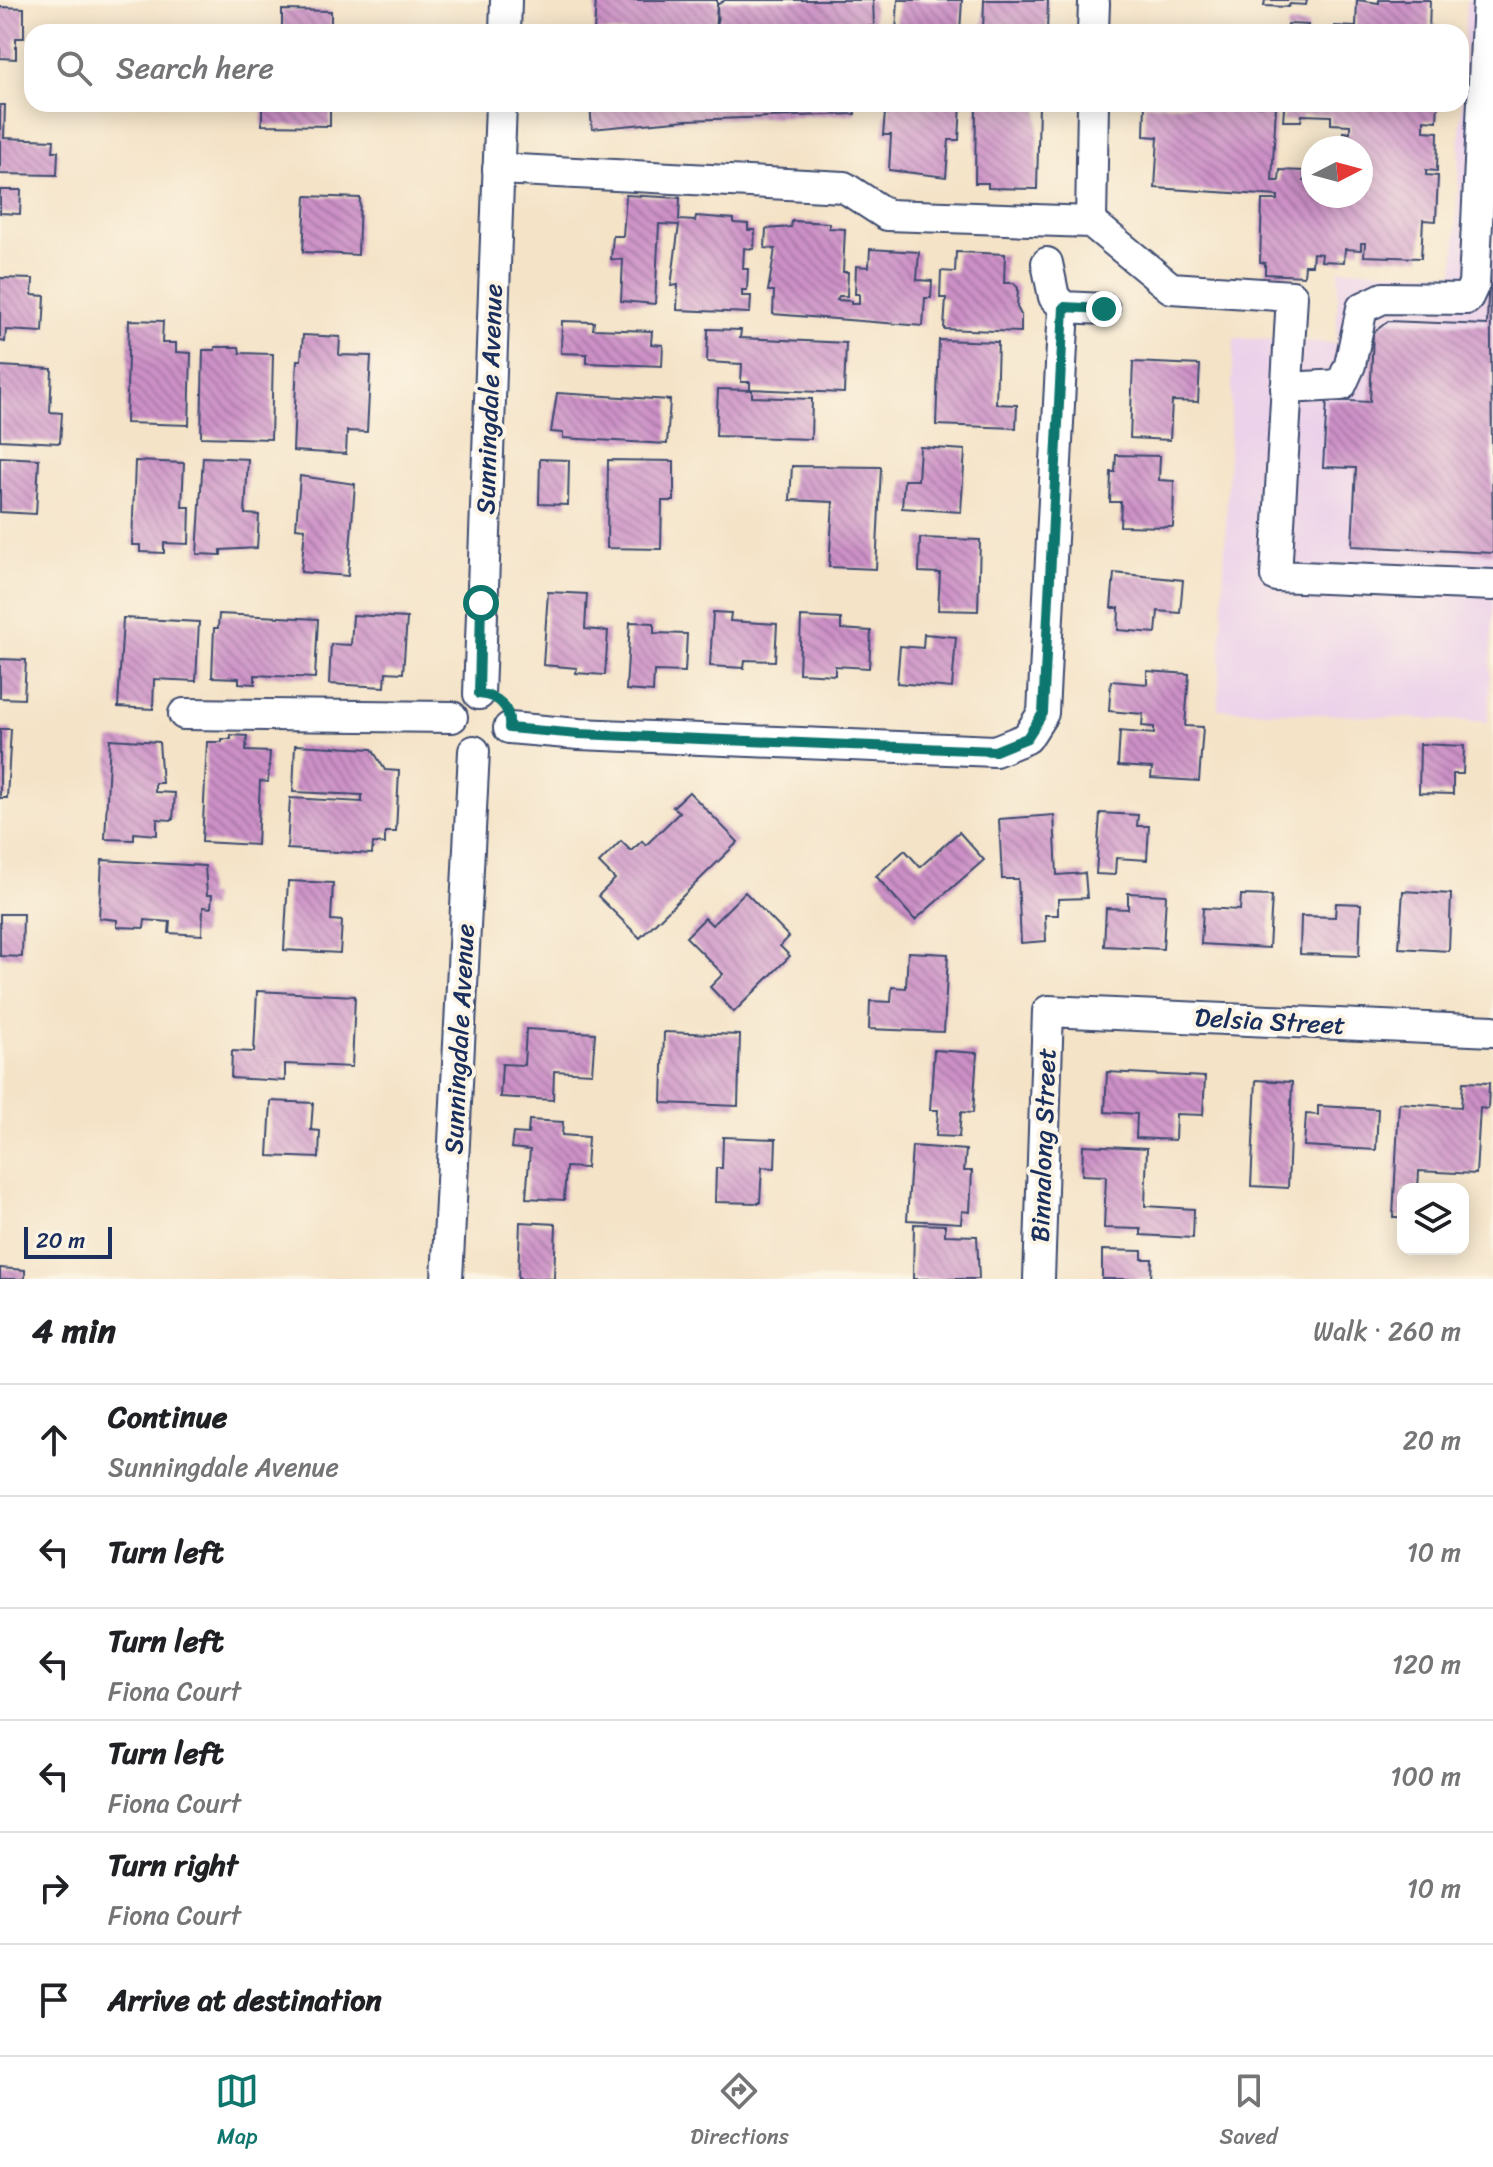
<!DOCTYPE html>
<html lang="en">
<head>
<meta charset="utf-8">
<style>
  body { margin:0; font-family:Sriracha,sans-serif; background:#f2f2f2; color:#202124 }
  .controls { position:absolute; right:24px; bottom:24px; display:grid; overflow:hidden; border-radius:16px; box-shadow:0 4px 20px #0003 }
  .controls button { width:72px; height:72px; display:grid; place-items:center; padding:0; border:0; border-bottom:2px solid #e0e0e0; background:#fff; color:#202124; font:40px sans-serif }
  .compass { position:absolute; left:1301px; top:136px; width:72px; height:72px; border-radius:50%; background:#fff; box-shadow:0 4px 20px #0003; rotate:84deg }
  .scale { position:absolute; left:24px; bottom:20px; width:88px; box-sizing:border-box; padding-left:8px; border:4px solid #1b2f5e; border-top:0; font-size:22px; line-height:28px; white-space:nowrap; color:#1b2f5e; -webkit-text-stroke:6px #fcf5e5; paint-order:stroke }
  .stop { position:absolute; width:24px; height:24px; margin:-18px; border:6px solid #0f766e; border-radius:50%; background:#fff }
  .stop.end { background:#0f766e; border-color:#fff; box-shadow:0 2px 8px #0008 }
  .list { margin:0; padding:0; list-style:none }
  h2 { display:flex; justify-content:space-between; align-items:center; height:104px; margin:0; padding:0 32px; font-size:34px }
  h2 small { font-size:26px; font-weight:400; color:#757577 }
  .list li { display:grid; grid-template-columns:52px 1fr auto; gap:24px; align-items:center; box-sizing:border-box; height:112px; padding:0 32px; border-top:2px solid #e0e0e0 }
  .list b { display:block; font-size:30px; white-space:nowrap }
  .list p { margin:0; font-size:26px; white-space:nowrap; color:#757577 }
  .list em { font-size:26px; font-style:normal; color:#757577 }
  .icon { flex:none; width:44px; height:44px; fill:none; stroke:currentColor; stroke-width:2; stroke-linecap:round; stroke-linejoin:round }
  .map { position:relative; flex:none; width:1493px; height:1279px; overflow:hidden }
  .search { position:absolute; background:#fff; box-shadow:0 4px 20px #0003; left:24px; right:24px; top:24px; height:88px; display:flex; align-items:center; gap:20px; box-sizing:border-box; padding:0 28px; border-radius:24px; color:#757577; font-size:30px }
  .sheet { height:776px; background:#fff }
  nav { display:flex; justify-content:space-around; align-items:center; box-sizing:border-box; height:112px; border-top:2px solid #e0e0e0; background:#fff; font-size:22px; color:#757577 }
  nav a { display:grid; justify-items:center; gap:4px }
  nav .on { color:#0f766e }
  .map>svg:first-child { display:block }
  .built { fill:#ecd1ea }
  .building { fill:url(#building-back-hatch) }
  .lines { fill:none; stroke-linecap:round; stroke-linejoin:round }
  .minor-casing { stroke:#3c4a6e; stroke-width:34 }
  .minor { stroke:#fff; stroke-width:30 }
  .route { stroke:#0f766e; stroke-width:10 }
  .labels { text-anchor:middle; stroke-width:8; stroke-linejoin:round; paint-order:stroke }
  .street-label { font-size:26px; fill:#1b2f5e; stroke:#fcf5e5 }
</style>
</head>
<body>
<div class="map">
<svg width="1493" height="1279" viewBox="0 0 1493 1279">
  <defs>
    <pattern id="building-back-hatch" width="6" height="6" patternUnits="userSpaceOnUse" patternTransform="scale(2)"><rect width="6" height="6" fill="#cc90c6"/><path d="M-1 5l2 2M0 0l6 6M5-1l2 2" fill="none" stroke="#a576a4"/></pattern>
  </defs>
  <rect width="100%" height="100%" fill="#fcf5e5"/>
  <filter id="ink" filterUnits="userSpaceOnUse"><feTurbulence type="fractalNoise" baseFrequency=".0125" numOctaves="2"/><feDisplacementMap in="SourceGraphic" scale="16" xChannelSelector="R" yChannelSelector="G"/><feConvolveMatrix kernelMatrix="1 2 1 2 8 2 1 2 1" color-interpolation-filters="sRGB"/></filter>
  <filter id="wash" filterUnits="userSpaceOnUse"><feTurbulence type="fractalNoise" baseFrequency=".006" numOctaves="4" result="noise"/><feDisplacementMap in="SourceGraphic" scale="32" xChannelSelector="R" yChannelSelector="G"/><feGaussianBlur stdDeviation="1.8" result="paint"/><feColorMatrix in="noise" values="0 0 0 0 0 0 0 0 0 0 0 0 0 0 0 0 0 1.4 0 .05"/><feComposite in="paint" operator="in"/></filter>
  <g filter="url(#wash)">
    <rect width="100%" height="100%" fill="#f4e3c7"/>
    <!-- built -->
    <polygon class="built" points="1466,0 1493,0 1493,605 1488,722 1218,709 1234,338 1336,343 1339,269 1454,273"/>
    <g id="blocks">
      <!-- building -->
      <g class="building">
        <polygon points="596,0 717,0 717,5 725,0 873,0 874,26 859,27 859,32 718,32 717,5 715,32 594,32"/>
        <polygon points="898,0 962,0 960,32 896,32"/>
        <polygon points="984,0 1048,0 1047,32 983,32"/>
        <polygon points="1265,0 1307,0 1306,5 1290,4 1288,7 1264,6"/>
        <polygon points="1357,0 1379,3 1379,0 1430,0 1429,32 1335,32 1335,26 1356,27"/>
        <polygon points="0,7 24,8 24,38 16,38 16,59 0,58"/>
        <polygon points="282,10 331,11 331,32 282,32"/>
        <polygon points="1288,24 1308,25 1308,32 1287,32"/>
        <polygon points="262,104 330,104 330,126 262,125"/>
        <polygon points="590,104 854,104 855,114 686,120 592,129"/>
        <polygon points="890,104 961,104 959,140 949,140 946,177 889,170 891,135 883,135 885,113 889,114"/>
        <polygon points="976,104 1039,104 1037,189 988,188 988,183 975,183"/>
        <polygon points="1145,104 1276,106 1272,181 1279,181 1280,170 1304,171 1304,181 1313,181 1313,196 1361,196 1361,148 1342,148 1343,132 1350,133 1350,125 1331,124 1331,116 1302,115 1301,121 1283,121 1284,109 1280,104 1438,104 1437,121 1424,120 1424,131 1438,132 1437,171 1426,170 1426,175 1438,176 1436,221 1423,220 1421,258 1364,256 1365,243 1361,243 1361,250 1345,249 1344,262 1321,261 1322,254 1313,253 1312,265 1305,265 1304,276 1265,274 1265,263 1260,262 1262,200 1278,200 1278,196 1155,188 1158,137 1144,136"/>
        <polygon points="0,105 5,105 4,138 54,140 53,151 58,151 57,175 0,174"/>
        <polygon points="0,190 21,190 20,214 0,213"/>
        <polygon points="626,195 680,198 679,220 695,221 696,216 734,219 734,223 748,224 748,230 755,230 754,249 744,248 743,269 748,269 747,290 742,290 742,296 751,296 750,313 677,310 678,285 671,286 679,225 659,224 655,304 621,301 623,260 611,259 613,236 623,236"/>
        <polygon points="306,196 360,198 358,255 303,252"/>
        <polygon points="792,221 829,223 829,228 845,229 843,272 848,272 847,296 839,296 837,300 851,301 851,304 859,304 859,294 855,294 856,266 869,267 870,249 919,252 917,280 932,281 931,298 925,298 923,326 773,314 774,291 768,291 775,249 765,248 766,229 791,227"/>
        <polygon points="1490,238 1493,553 1352,546 1356,468 1323,467 1327,400 1370,402 1373,333 1388,321 1487,325"/>
        <polygon points="956,252 1005,254 1004,283 1014,283 1018,288 1017,307 1021,315 1021,332 944,329 946,298 940,298 941,271 955,272"/>
        <polygon points="0,278 33,279 32,295 45,296 43,332 6,330 5,342 0,341"/>
        <polygon points="129,320 163,321 162,343 176,343 176,352 191,353 189,425 126,423"/>
        <polygon points="562,321 594,322 593,329 652,331 651,344 663,345 662,366 587,363 587,354 561,353"/>
        <polygon points="708,329 741,330 740,338 846,343 844,393 750,389 750,382 741,382 742,364 707,362"/>
        <polygon points="303,335 340,337 339,355 371,356 367,432 347,431 346,454 293,451 297,360 301,360"/>
        <polygon points="939,340 998,342 996,404 1017,405 1016,428 936,425"/>
        <polygon points="215,347 239,347 240,353 273,354 271,439 201,437 203,350 215,350"/>
        <polygon points="1133,362 1200,365 1198,402 1172,401 1170,440 1130,438"/>
        <polygon points="0,366 52,369 50,412 62,413 60,443 0,440"/>
        <polygon points="718,389 752,390 752,397 812,399 811,439 716,436"/>
        <polygon points="557,393 670,400 667,444 563,438 563,433 551,432"/>
        <polygon points="920,447 965,450 961,512 902,508 904,480 918,480"/>
        <polygon points="1116,455 1160,456 1159,480 1174,481 1173,527 1120,526 1121,502 1110,502 1111,472 1115,472"/>
        <polygon points="0,457 39,459 36,514 0,512"/>
        <polygon points="203,457 248,459 245,514 259,515 257,548 221,550 221,555 197,554"/>
        <polygon points="540,459 569,460 568,505 539,504"/>
        <polygon points="608,460 674,461 674,501 662,501 661,549 607,548"/>
        <polygon points="135,461 184,463 182,507 190,507 189,544 164,543 164,553 140,552 140,545 132,545"/>
        <polygon points="792,466 881,467 876,569 829,567 833,502 790,500"/>
        <polygon points="300,476 355,484 348,576 301,572 305,529 296,528"/>
        <polygon points="920,538 980,540 978,611 938,610 940,573 919,572"/>
        <polygon points="1114,573 1183,580 1180,613 1158,611 1156,633 1118,630 1119,608 1111,608"/>
        <polygon points="548,592 587,594 585,629 608,631 605,675 576,673 577,668 543,665"/>
        <polygon points="713,612 731,613 730,621 777,624 775,661 745,660 744,668 710,666"/>
        <polygon points="219,614 318,619 315,678 255,675 255,684 239,683 239,678 212,677 214,628 218,628"/>
        <polygon points="353,615 407,618 403,673 386,672 385,687 329,684 331,644 351,645"/>
        <polygon points="801,617 841,619 841,629 871,631 869,668 835,666 835,675 799,673"/>
        <polygon points="123,618 199,622 196,681 154,679 153,709 118,707"/>
        <polygon points="630,622 654,623 654,633 687,634 685,672 654,671 653,692 626,690"/>
        <polygon points="924,634 956,637 952,688 897,683 900,646 923,648"/>
        <polygon points="0,659 26,660 24,699 0,698"/>
        <polygon points="1147,671 1189,674 1185,726 1203,727 1199,781 1151,778 1152,768 1118,766 1120,731 1154,734 1154,727 1142,726 1143,714 1109,711 1111,681 1147,684"/>
        <polygon points="0,729 11,729 7,798 0,798"/>
        <polygon points="231,735 247,736 246,751 270,752 268,782 260,781 257,845 202,842 207,742 222,742 222,739 231,739"/>
        <polygon points="110,739 159,742 162,783 155,783 155,792 175,793 173,820 157,819 157,835 134,833 134,840 105,839"/>
        <polygon points="1420,744 1464,746 1463,774 1453,774 1453,794 1419,793"/>
        <polygon points="295,745 372,749 385,770 399,771 396,832 385,832 385,844 373,843 372,854 287,849 290,798 362,802 362,795 293,792"/>
        <polygon points="689,792 738,842 640,938 598,896 615,879 599,863 621,841 631,851 642,841 646,845 680,812 673,807"/>
        <polygon points="1100,813 1138,815 1137,826 1149,826 1147,860 1116,858 1115,875 1096,874"/>
        <polygon points="1054,815 1057,875 1085,873 1087,898 1058,899 1058,915 1045,915 1046,941 1021,943 1018,879 1002,879 999,819"/>
        <polygon points="959,832 984,860 915,920 876,876 905,850 920,867"/>
        <polygon points="102,860 205,866 207,895 212,895 211,908 203,907 202,935 169,933 170,922 145,920 144,928 117,927 117,920 99,918"/>
        <polygon points="288,881 333,883 331,920 342,921 340,953 284,950"/>
        <polygon points="1403,891 1451,894 1449,951 1399,948"/>
        <polygon points="745,892 789,937 780,946 790,956 734,1012 710,987 723,974 686,937 705,918 712,925"/>
        <polygon points="1128,893 1166,895 1163,949 1104,946 1106,908 1128,909"/>
        <polygon points="1241,895 1272,896 1269,948 1201,944 1203,908 1240,910"/>
        <polygon points="1336,903 1361,904 1359,956 1300,954 1301,916 1335,917"/>
        <polygon points="0,914 23,914 22,957 0,956"/>
        <polygon points="908,952 948,954 944,1032 869,1029 870,1001 891,1002 892,987 906,988"/>
        <polygon points="257,991 355,996 352,1067 285,1064 285,1081 231,1078 232,1051 254,1052"/>
        <polygon points="526,1029 595,1033 592,1073 554,1071 553,1100 500,1097 502,1064 524,1065"/>
        <polygon points="664,1032 740,1035 738,1106 662,1103"/>
        <polygon points="934,1050 977,1053 973,1113 961,1112 959,1137 936,1136 938,1110 930,1110"/>
        <polygon points="1107,1072 1205,1077 1203,1115 1176,1114 1175,1140 1136,1138 1137,1114 1105,1112"/>
        <polygon points="1256,1080 1292,1082 1288,1188 1251,1186"/>
        <polygon points="1463,1082 1489,1083 1488,1109 1480,1108 1476,1174 1419,1171 1418,1189 1403,1189 1403,1217 1393,1217 1399,1103 1461,1107"/>
        <polygon points="271,1101 313,1103 311,1130 320,1131 319,1158 268,1156"/>
        <polygon points="1318,1106 1378,1109 1376,1150 1304,1146 1306,1114 1318,1115"/>
        <polygon points="529,1120 563,1122 562,1135 588,1137 586,1168 566,1167 564,1200 526,1198 530,1150 511,1148 513,1133 528,1134"/>
        <polygon points="723,1137 776,1139 775,1168 762,1167 760,1203 715,1202 716,1168 722,1168"/>
        <polygon points="1083,1145 1147,1148 1145,1206 1194,1209 1193,1238 1141,1235 1141,1229 1104,1228 1106,1176 1082,1175"/>
        <polygon points="912,1146 966,1150 964,1171 972,1171 970,1212 962,1211 961,1223 907,1220"/>
        <polygon points="520,1222 556,1224 554,1279 518,1279"/>
        <polygon points="914,1224 945,1225 945,1235 977,1236 979,1279 913,1279"/>
        <polygon points="1102,1250 1142,1251 1142,1259 1152,1259 1151,1279 1102,1279"/>
        <polygon points="0,1268 25,1270 25,1279 0,1279"/>
      </g>
    </g>
  </g>
  <g filter="url(#ink)">
    <use href="#blocks" fill-opacity="0" stroke="#3c4a6e" stroke-width="2"/>
    <g class="lines">
      <defs>
        <g id="minor">
          <polyline points="505,32 506,0"/>
          <polyline points="1093,32 1094,3"/>
          <polyline points="498,169 844,187 887,215 1091,222 1171,288 1292,296 1276,576 1493,585"/>
          <polyline points="1091,222 1093,104"/>
          <polyline points="1047,263 1054,297 1064,307 1104,309"/>
          <polyline points="1286,388 1341,385 1350,365 1362,308 1383,298 1467,299 1474,284 1488,0"/>
          <polyline points="479,694 501,104"/>
          <polyline points="184,714 452,717"/>
          <polyline points="509,728 579,734 995,751 1027,738 1043,713 1064,307"/>
          <polyline points="447,1279 474,751"/>
          <polyline points="1039,1279 1048,1011 1493,1031"/>
        </g>
      </defs>
      <!-- minor casing -->
      <use href="#minor" class="minor-casing"/>
      <!-- minor -->
      <use href="#minor" class="minor"/>
    </g>
  </g>
  <g class="lines" filter="url(#ink)">
    <!-- route -->
    <path class="route" d="M481 603 479 694C499 696 511 707 509 728L579 734 995 751 1027 738 1043 713 1064 307 1104 309"/>
  </g>
  <g class="labels">
    <!-- street labels -->
    <g class="street-label">
      <text transform="translate(489 399) rotate(-88)" y="9">Sunningdale Avenue</text>
      <text transform="translate(1270 1021) rotate(3)" y="9">Delsia Street</text>
      <text transform="translate(459 1039) rotate(-87)" y="9">Sunningdale Avenue</text>
      <text transform="translate(1043 1145) rotate(-88)" y="9">Binnalong Street</text>
    </g>
  </g>
</svg>
<div class="controls">
<button><svg class="icon" aria-label="layers" viewBox="0 0 24 24"><path d="M12 4l9 5-9 5-9-5zM3 14l9 5 9-5"/></svg></button>
</div>
<svg class="compass" viewBox="-18 -18 36 36"><path d="M0-13l5 13h-10z" fill="#e53935"/><path d="M0 13l5-13h-10z" fill="#757577"/></svg>
<div class="scale">20 m</div>
<div class="stop" style="left:481px;top:603px"></div>
<div class="stop end" style="left:1104px;top:309px"></div>
<div class="search"><svg class="icon" aria-label="search" viewBox="0 0 24 24"><circle cx="10" cy="10" r="6"/><path d="M15 15l6 6"/></svg>Search here</div>
</div>
<section class="sheet">
<h2>4 min<small>Walk · 260 m</small></h2>
<ul class="list">
<li><svg class="icon" aria-label="ahead" viewBox="0 0 24 24"><path d="M12 20V5M6 11l6-6 6 6"/></svg><div><b>Continue</b><p>Sunningdale Avenue</p></div><em>20 m</em></li>
<li><svg class="icon" aria-label="left" viewBox="0 0 24 24"><path d="M17 20v-9H6M10 6l-5 5 5 5"/></svg><div><b>Turn left</b></div><em>10 m</em></li>
<li><svg class="icon" aria-label="left" viewBox="0 0 24 24"><path d="M17 20v-9H6M10 6l-5 5 5 5"/></svg><div><b>Turn left</b><p>Fiona Court</p></div><em>120 m</em></li>
<li><svg class="icon" aria-label="left" viewBox="0 0 24 24"><path d="M17 20v-9H6M10 6l-5 5 5 5"/></svg><div><b>Turn left</b><p>Fiona Court</p></div><em>100 m</em></li>
<li><svg class="icon" aria-label="right" viewBox="0 0 24 24"><path d="M7 20v-9h11M14 6l5 5-5 5"/></svg><div><b>Turn right</b><p>Fiona Court</p></div><em>10 m</em></li>
<li><svg class="icon" aria-label="arrive" viewBox="0 0 24 24"><path d="M6 21V4h12l-3 4 3 4H6"/></svg><div><b>Arrive at destination</b></div></li>
</ul>
</section>
<nav>
<a class="on"><svg class="icon" aria-label="map" viewBox="0 0 24 24"><path d="M3 6l6-2 6 2 6-2v14l-6 2-6-2-6 2zM9 4v14M15 6v14"/></svg>Map</a>
<a><svg class="icon" aria-label="directions" viewBox="0 0 24 24"><path d="M12 3l9 9-9 9-9-9zM9 14v-3h6M13 9l2 2-2 2"/></svg>Directions</a>
<a><svg class="icon" aria-label="saved" viewBox="0 0 24 24"><path d="M7 4h10v16l-5-4-5 4z"/></svg>Saved</a>
</nav>
</body>
</html>
